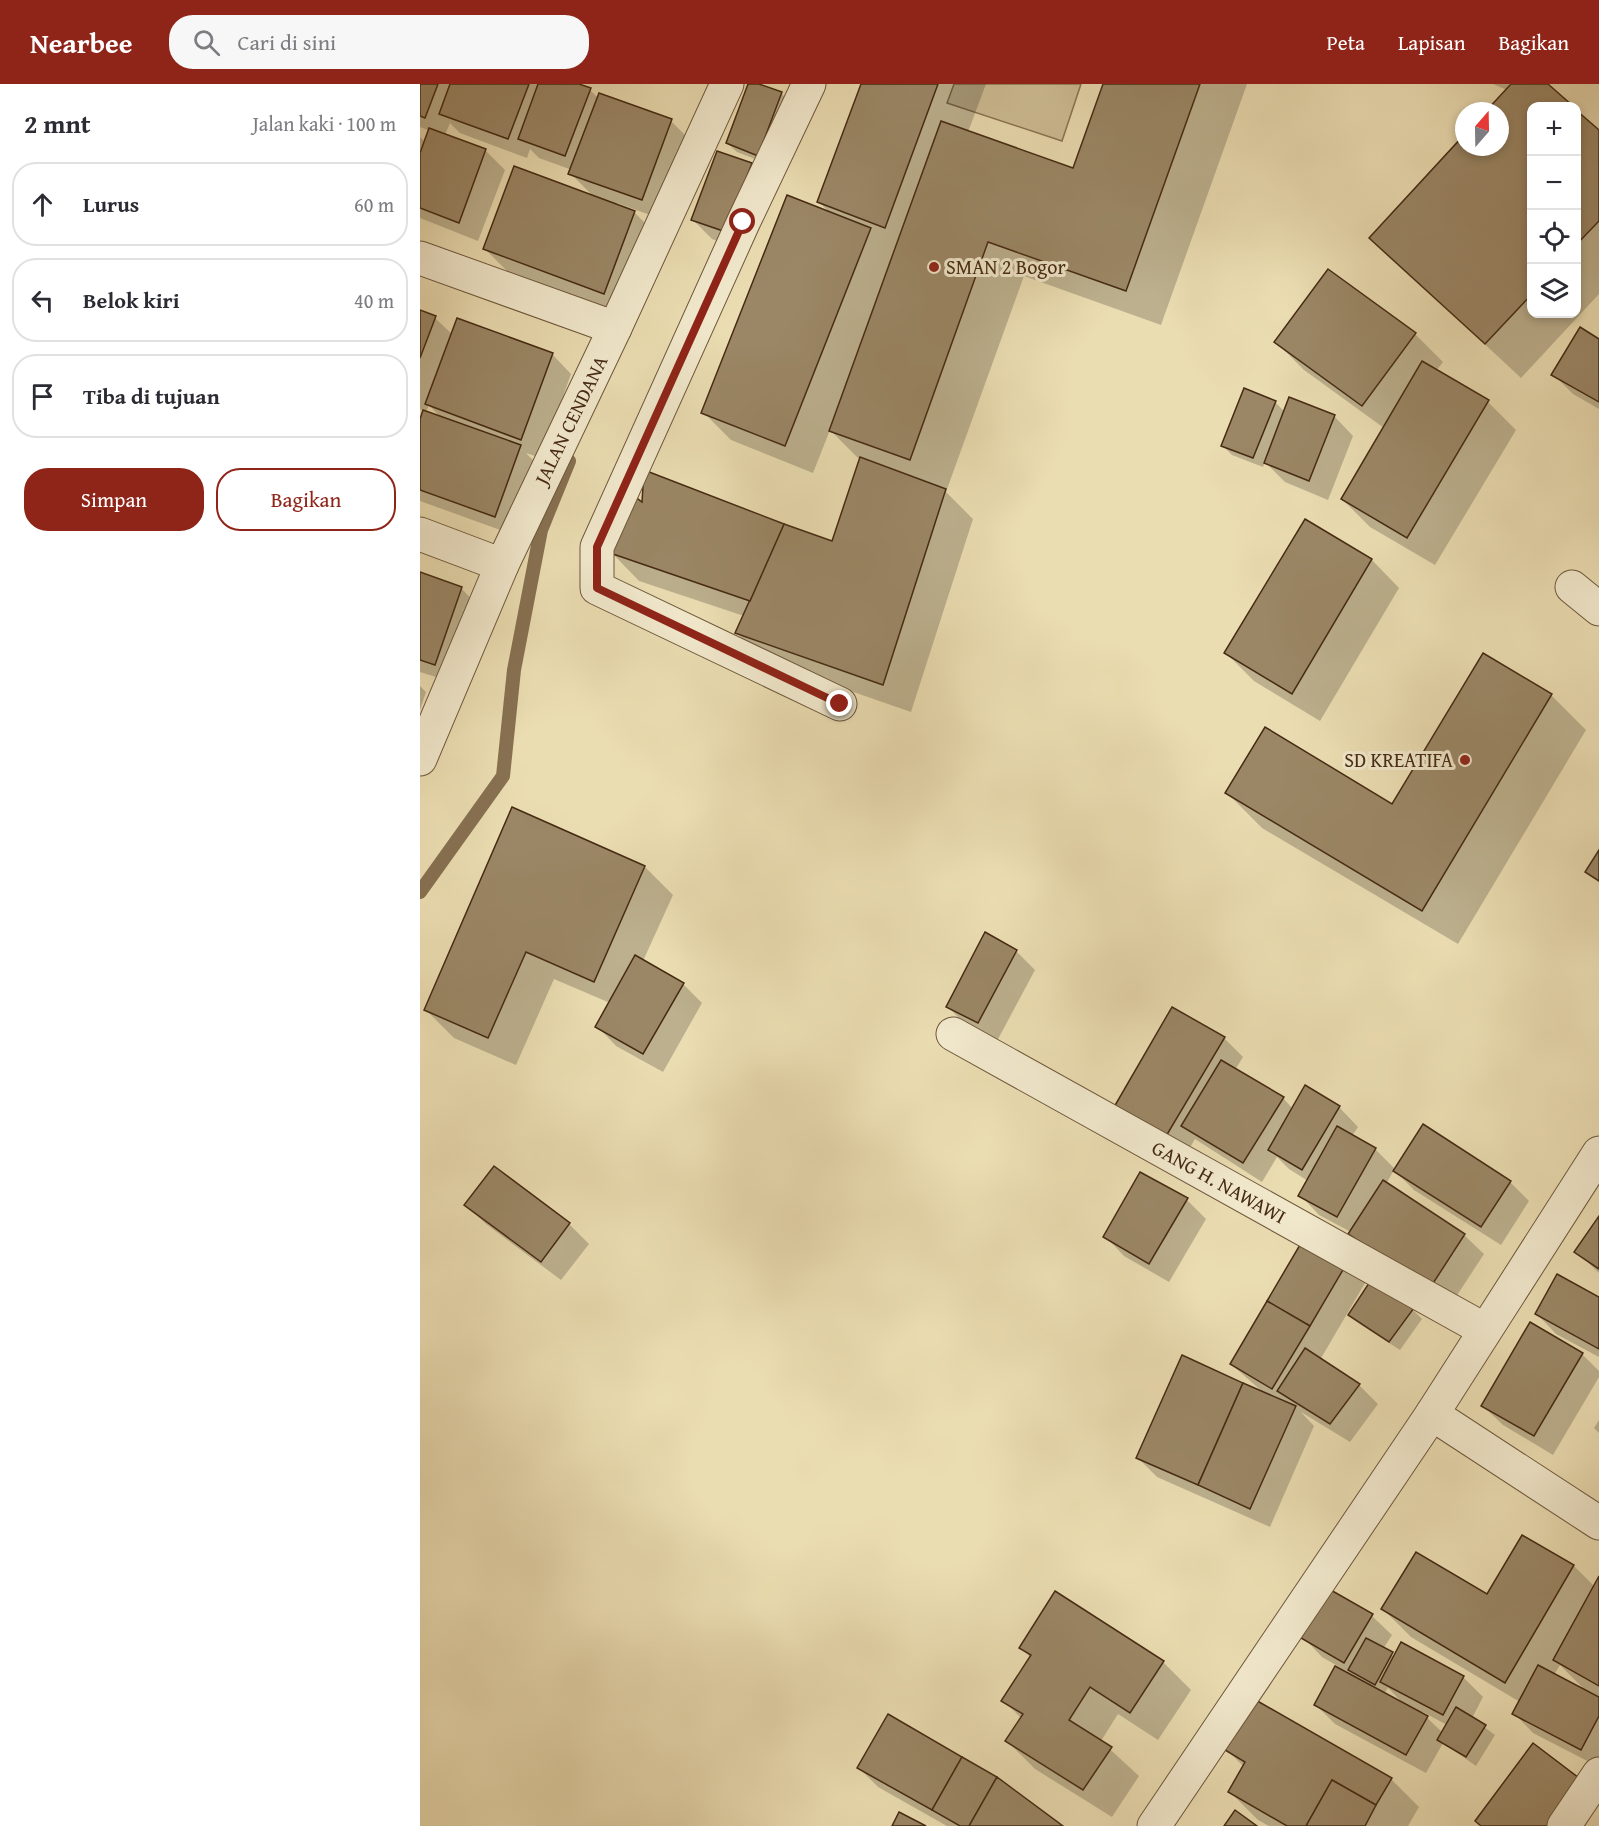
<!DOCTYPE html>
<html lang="id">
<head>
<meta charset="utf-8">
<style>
  body { margin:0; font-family:"Gentium Book Plus",serif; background:#f7f7f7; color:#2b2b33 }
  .controls { position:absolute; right:18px; top:18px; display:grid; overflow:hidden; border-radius:12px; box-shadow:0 3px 9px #0003 }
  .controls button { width:54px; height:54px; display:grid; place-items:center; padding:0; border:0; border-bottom:2px solid #e1e1e2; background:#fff; color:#2b2b33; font:30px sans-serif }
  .compass { position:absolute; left:1035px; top:18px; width:54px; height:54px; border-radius:50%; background:#fff; box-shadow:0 3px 9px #0003; rotate:20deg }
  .stop { position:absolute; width:18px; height:18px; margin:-14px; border:4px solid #8f2418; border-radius:50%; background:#fff }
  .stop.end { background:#8f2418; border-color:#fff; box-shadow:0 2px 6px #0008 }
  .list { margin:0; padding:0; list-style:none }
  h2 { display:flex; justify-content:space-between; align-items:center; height:78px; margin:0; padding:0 24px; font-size:26px }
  h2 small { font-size:20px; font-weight:400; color:#7c7c81 }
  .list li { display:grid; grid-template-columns:39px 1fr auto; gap:18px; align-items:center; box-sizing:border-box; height:84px; margin:0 12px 12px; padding:0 12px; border:2px solid #e1e1e2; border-radius:24px }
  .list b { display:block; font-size:22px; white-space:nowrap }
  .list em { font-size:20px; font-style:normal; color:#7c7c81 }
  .actions { display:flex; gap:12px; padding:18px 24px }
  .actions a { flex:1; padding:14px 0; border:2px solid #8f2418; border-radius:24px; text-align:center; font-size:21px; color:#8f2418 }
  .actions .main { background:#8f2418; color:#fff }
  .icon { flex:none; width:33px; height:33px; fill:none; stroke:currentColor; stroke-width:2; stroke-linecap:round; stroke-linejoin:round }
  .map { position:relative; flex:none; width:1179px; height:1742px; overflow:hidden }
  header { display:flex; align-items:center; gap:36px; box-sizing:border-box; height:84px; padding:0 30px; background:#8f2418; color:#fff }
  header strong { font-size:28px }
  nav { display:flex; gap:33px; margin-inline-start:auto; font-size:21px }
  .search { width:420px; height:54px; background:#f7f7f7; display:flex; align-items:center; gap:15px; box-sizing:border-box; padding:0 21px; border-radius:24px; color:#7c7c81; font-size:22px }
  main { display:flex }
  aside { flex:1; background:#fff }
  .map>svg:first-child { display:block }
  .green { fill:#cfbf97; stroke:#8a7455; stroke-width:1.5 }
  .shadow { fill:#0003; fill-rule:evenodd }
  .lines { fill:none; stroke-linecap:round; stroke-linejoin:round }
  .stream { stroke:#877152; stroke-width:14 }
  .building { fill:#9b8766; stroke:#452a13; stroke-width:1.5 }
  .minor-casing { stroke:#6e573b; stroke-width:35 }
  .minor { stroke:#f2e9cd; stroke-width:33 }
  .route { stroke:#8f2418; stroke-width:8 }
  .poi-dot { fill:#8f2418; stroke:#f2e9cd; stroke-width:2 }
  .labels { text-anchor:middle; stroke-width:6; stroke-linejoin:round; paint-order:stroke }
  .poi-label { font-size:20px; fill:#452a13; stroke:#f2e9cd; text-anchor:start }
  .street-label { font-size:20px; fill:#452a13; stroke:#f2e9cd }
</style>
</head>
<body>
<header>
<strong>Nearbee</strong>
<div class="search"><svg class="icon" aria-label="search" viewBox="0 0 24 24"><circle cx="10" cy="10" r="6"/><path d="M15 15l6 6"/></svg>Cari di sini</div>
<nav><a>Peta</a><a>Lapisan</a><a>Bagikan</a></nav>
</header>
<main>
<aside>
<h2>2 mnt<small>Jalan kaki · 100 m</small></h2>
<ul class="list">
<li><svg class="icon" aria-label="ahead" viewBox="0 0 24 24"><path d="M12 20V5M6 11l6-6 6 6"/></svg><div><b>Lurus</b></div><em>60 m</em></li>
<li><svg class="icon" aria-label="left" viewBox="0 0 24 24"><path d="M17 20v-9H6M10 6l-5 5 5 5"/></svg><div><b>Belok kiri</b></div><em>40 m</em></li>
<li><svg class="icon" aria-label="arrive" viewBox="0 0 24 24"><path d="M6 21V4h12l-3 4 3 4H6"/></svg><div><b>Tiba di tujuan</b></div></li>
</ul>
<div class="actions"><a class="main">Simpan</a><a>Bagikan</a></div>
</aside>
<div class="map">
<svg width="1179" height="1742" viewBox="0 0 1179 1742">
  <rect width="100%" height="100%" fill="#ebddb2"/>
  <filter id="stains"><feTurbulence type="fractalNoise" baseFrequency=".00333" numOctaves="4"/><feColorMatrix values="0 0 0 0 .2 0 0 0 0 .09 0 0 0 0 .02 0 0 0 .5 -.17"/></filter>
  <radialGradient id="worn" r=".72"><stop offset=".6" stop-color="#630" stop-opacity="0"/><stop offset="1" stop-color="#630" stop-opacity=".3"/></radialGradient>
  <!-- green -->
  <polygon class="green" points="534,0 661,0 642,57 527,19"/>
  <!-- shadow -->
  <g class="shadow">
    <polygon points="0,0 155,0 170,6 178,14 251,37 270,56 241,135 197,119 196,122 214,128 242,156 212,237 92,192 64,164 174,113 150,89 152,86 119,74 110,65 107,74 40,49 30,39 25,51 66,67 85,86 58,157 0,134 0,53 5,58 10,47 0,43"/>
    <polygon points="330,0 362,10 371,19 348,80 317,68 307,59"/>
    <polygon points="442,0 566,0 548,48 654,86 685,0 827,0 741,241 604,192 526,408 553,435 491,628 344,577 317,549 324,532 219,497 192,469 224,420 413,459 440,376 410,346 393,389 311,356 283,328 411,130 399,118"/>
    <polygon points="1073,0 1089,0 1088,6 1093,0 1126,0 1150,22 1112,22 1112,230 1156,230 1156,28 1179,48 1179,210 1101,294 951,154 1044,53 1044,63 1080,63 1080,27 1068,27 1087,6"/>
    <polygon points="331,80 350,100 325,167 292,155 273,136"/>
    <path d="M0 228 15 234 33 251 132 270 151 290 121 374 106 369 119 382 94 451 0 417V339L4 327 0 325ZM9 321 21 334 6 328Z"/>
    <polygon points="995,250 1023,278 1016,287 1068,318 1096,346 1015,481 950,443 922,415 964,344 884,286 856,258"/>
    <polygon points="1179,257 1179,325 1153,310 1133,290"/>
    <polygon points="855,318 865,328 914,332 933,352 908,416 865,398 845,378 843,383 812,371 803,362"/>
    <polygon points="886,437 952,476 979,504 900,637 834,597 806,569"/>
    <polygon points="0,490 41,504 60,524 35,599 0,588"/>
    <polygon points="0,602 6,608 0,626"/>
    <polygon points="1131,611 1166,646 1038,860 842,744 807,709 973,722"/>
    <polygon points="225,783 253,811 223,877 263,900 282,919 243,988 196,962 177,942 190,919 134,895 96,981 34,954 6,926"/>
    <polygon points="596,867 615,886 577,957 547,942 527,922"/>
    <polygon points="804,954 823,973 815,986 863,1014 873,1025 919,1023 938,1043 932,1052 955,1065 976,1086 1090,1098 1109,1117 1081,1161 994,1106 974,1086 966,1100 1044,1151 1064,1170 1030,1222 949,1169 931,1148 899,1131 880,1111 888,1097 869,1085 857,1073 842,1098 775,1055 762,1077 712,1049"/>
    <polygon points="74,1084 149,1140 169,1160 141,1196 66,1140 46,1121"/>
    <polygon points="767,1116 786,1135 749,1198 704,1172 685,1152"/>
    <polygon points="1179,1134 1179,1189 1156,1167"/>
    <polygon points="926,1180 945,1199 900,1276 939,1301 958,1320 930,1358 881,1328 894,1342 850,1443 737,1393 718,1374 845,1310 811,1280"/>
    <polygon points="1179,1215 1179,1273 1136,1250 1117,1230"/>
    <polygon points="993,1226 1002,1235 980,1266 940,1240 930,1230"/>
    <polygon points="1162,1270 1179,1287 1179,1293 1133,1371 1083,1341 1063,1322"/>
    <polygon points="1179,1336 1179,1349 1174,1344"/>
    <path d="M1103 1453 1154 1482 1175 1503 1179 1495V1683L1113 1649 1094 1629 1100 1618 991 1553 963 1525 1067 1512ZM1140 1581 1165 1606 1134 1591Z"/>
    <path d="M910 1507 952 1532 972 1551 963 1565 975 1573 982 1560 1043 1593 1063 1613 1052 1634 1075 1651 1056 1682 1023 1659 1006 1689 915 1640 896 1621 928 1588 902 1573 883 1553ZM968 1604 985 1621 964 1610ZM1003 1628 1027 1641 1023 1649 1002 1629Z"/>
    <polygon points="601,1564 743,1578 771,1606 738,1656 698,1630 681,1657 719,1692 692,1733 615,1685 587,1657 602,1635 583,1616 611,1574"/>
    <polygon points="807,1666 971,1695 999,1723 988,1742 849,1742 838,1736 810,1708 824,1683"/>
    <polygon points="439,1684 641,1742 527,1742 458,1703"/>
  </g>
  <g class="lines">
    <!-- stream -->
    <polyline class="stream" points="0,808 83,692 94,586 121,446 149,377"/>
  </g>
  <!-- building -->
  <g class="building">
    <polygon points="0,0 18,0 5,34 0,32"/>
    <polygon points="30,0 109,0 88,55 19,30"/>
    <polygon points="118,0 159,0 171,4 145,72 98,55"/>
    <polygon points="328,0 339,0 362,8 338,72 306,59"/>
    <polygon points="441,0 518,0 465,144 397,118"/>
    <polygon points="683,0 780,0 706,207 568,158 490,376 409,347 521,37 653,84"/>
    <polygon points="1091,0 1128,0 1153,22 1112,22 1112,210 1065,260 949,154 1044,51 1044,63 1080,63 1080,27 1066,27"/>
    <polygon points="179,9 252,35 222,116 148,90"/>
    <polygon points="1156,26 1179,46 1179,137 1156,161"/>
    <polygon points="9,44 66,65 39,139 0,124 0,69"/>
    <polygon points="297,67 332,79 306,148 271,136"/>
    <polygon points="94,82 215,127 184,210 63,165"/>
    <polygon points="367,111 451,144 365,362 281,329"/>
    <polygon points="908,185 996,249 942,322 854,258"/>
    <polygon points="0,226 16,232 0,274"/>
    <polygon points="37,234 133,269 101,356 5,320"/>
    <polygon points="1160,243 1179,255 1179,318 1131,291"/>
    <polygon points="1002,277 1069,316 987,454 921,415"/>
    <polygon points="824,304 856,317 833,374 801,362"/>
    <polygon points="869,313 915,331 889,397 844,379"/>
    <polygon points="3,326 101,361 75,433 0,406 0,335"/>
    <polygon points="440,373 526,405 463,601 315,549 364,440 412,457"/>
    <polygon points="224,386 364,440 330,517 190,469 214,412 222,418"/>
    <polygon points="885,435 952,475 872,610 804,569"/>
    <polygon points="0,488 42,503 15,581 0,576"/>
    <polygon points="1063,569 1132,610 1002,827 805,709 845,643 972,720"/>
    <polygon points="92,723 225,782 174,898 106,868 68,954 4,926"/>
    <polygon points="1179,766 1179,797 1165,788"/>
    <polygon points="565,848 597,866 558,939 526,923"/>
    <polygon points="215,871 264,899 223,970 175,943"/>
    <polygon points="752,923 805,953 742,1059 690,1030"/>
    <polygon points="801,976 864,1013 823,1079 761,1042"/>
    <polygon points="885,1001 920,1022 882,1086 848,1066"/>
    <polygon points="1003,1040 1091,1097 1061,1143 973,1087"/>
    <polygon points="917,1042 956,1064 917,1133 878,1112"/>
    <polygon points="74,1082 150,1139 121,1178 44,1121"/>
    <polygon points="720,1088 768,1114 729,1180 683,1153"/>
    <polygon points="963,1096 1045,1150 1010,1204 928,1150"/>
    <polygon points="1179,1132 1179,1185 1154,1168"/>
    <polygon points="884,1154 927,1179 890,1242 847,1217"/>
    <polygon points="1137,1190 1179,1213 1179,1265 1115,1230"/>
    <polygon points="953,1193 994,1224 969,1258 928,1231"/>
    <polygon points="847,1217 890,1242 852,1305 810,1280"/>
    <polygon points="1110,1238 1163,1269 1114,1352 1061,1322"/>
    <polygon points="885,1264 940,1300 910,1340 857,1307"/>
    <polygon points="762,1271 823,1299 778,1401 716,1374"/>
    <polygon points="823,1299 876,1322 830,1425 778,1401"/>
    <polygon points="1102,1451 1154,1481 1085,1599 961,1525 996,1468 1067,1510"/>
    <polygon points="1179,1492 1179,1602 1133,1576"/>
    <polygon points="909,1505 953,1530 924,1579 881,1554"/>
    <polygon points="635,1507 744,1577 710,1629 670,1603 649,1636 692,1663 663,1706 585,1657 603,1630 581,1617 611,1571 599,1564"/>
    <polygon points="946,1554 973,1568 955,1601 928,1586"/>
    <polygon points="981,1558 1044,1592 1023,1631 960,1598"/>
    <polygon points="1118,1581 1179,1613 1179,1632 1161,1666 1092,1630"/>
    <polygon points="915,1582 1008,1632 986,1671 894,1621"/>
    <polygon points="834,1615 972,1694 956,1721 912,1696 886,1742 867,1742 808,1708 825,1678 805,1666"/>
    <polygon points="1036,1623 1066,1641 1046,1673 1017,1656"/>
    <polygon points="468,1630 542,1673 512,1726 437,1684"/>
    <polygon points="1113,1659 1163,1697 1129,1742 1061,1742 1055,1737"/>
    <polygon points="542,1673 577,1693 549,1742 540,1742 512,1726"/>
    <polygon points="577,1693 643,1742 549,1742"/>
    <polygon points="912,1696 956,1721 945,1742 886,1742"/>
    <polygon points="815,1726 837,1742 804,1742"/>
    <polygon points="479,1728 506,1742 472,1742"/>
  </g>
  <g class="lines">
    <defs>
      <g id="minor">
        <polyline points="389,0 323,139 177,463 177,504 420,620"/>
        <polyline points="0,174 195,244"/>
        <polyline points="0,450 82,481"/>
        <polyline points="1152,503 1179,525"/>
        <polyline points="0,675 82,481 195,244 307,0"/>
        <polyline points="533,950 1065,1246"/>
        <polyline points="1012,1330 1179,1439"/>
        <polyline points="734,1742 1012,1330 1179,1069"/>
        <polyline points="1144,1742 1179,1690"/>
      </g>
    </defs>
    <!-- minor casing -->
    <use href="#minor" class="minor-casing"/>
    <!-- minor -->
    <use href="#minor" class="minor"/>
  </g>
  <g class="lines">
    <!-- route -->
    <polyline class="route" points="323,138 177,463 177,504 420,620"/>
  </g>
  <!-- markers -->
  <g class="poi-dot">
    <circle cx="514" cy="183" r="6"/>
    <circle cx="1045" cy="676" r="6"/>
  </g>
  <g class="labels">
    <!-- poi labels -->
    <g class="poi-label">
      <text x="526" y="190">SMAN 2 Bogor</text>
      <text x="1033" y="683" text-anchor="end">SD KREATIFA</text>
    </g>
    <!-- street labels -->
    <g class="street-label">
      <text transform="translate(151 336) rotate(-64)" y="7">JALAN CENDANA</text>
      <text transform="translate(799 1098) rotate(29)" y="7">GANG H. NAWAWI</text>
    </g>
  </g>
  <rect width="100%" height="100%" filter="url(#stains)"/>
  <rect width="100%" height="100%" fill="url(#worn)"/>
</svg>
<div class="controls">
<button>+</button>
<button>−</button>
<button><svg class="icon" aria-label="locate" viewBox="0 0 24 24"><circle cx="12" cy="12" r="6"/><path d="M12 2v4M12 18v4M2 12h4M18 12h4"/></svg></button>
<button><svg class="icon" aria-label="layers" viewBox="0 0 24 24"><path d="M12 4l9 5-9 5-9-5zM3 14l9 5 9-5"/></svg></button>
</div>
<svg class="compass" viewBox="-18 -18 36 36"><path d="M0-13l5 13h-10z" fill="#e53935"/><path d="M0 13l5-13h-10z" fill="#7c7c81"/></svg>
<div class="stop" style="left:323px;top:138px"></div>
<div class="stop end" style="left:420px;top:620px"></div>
</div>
</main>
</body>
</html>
